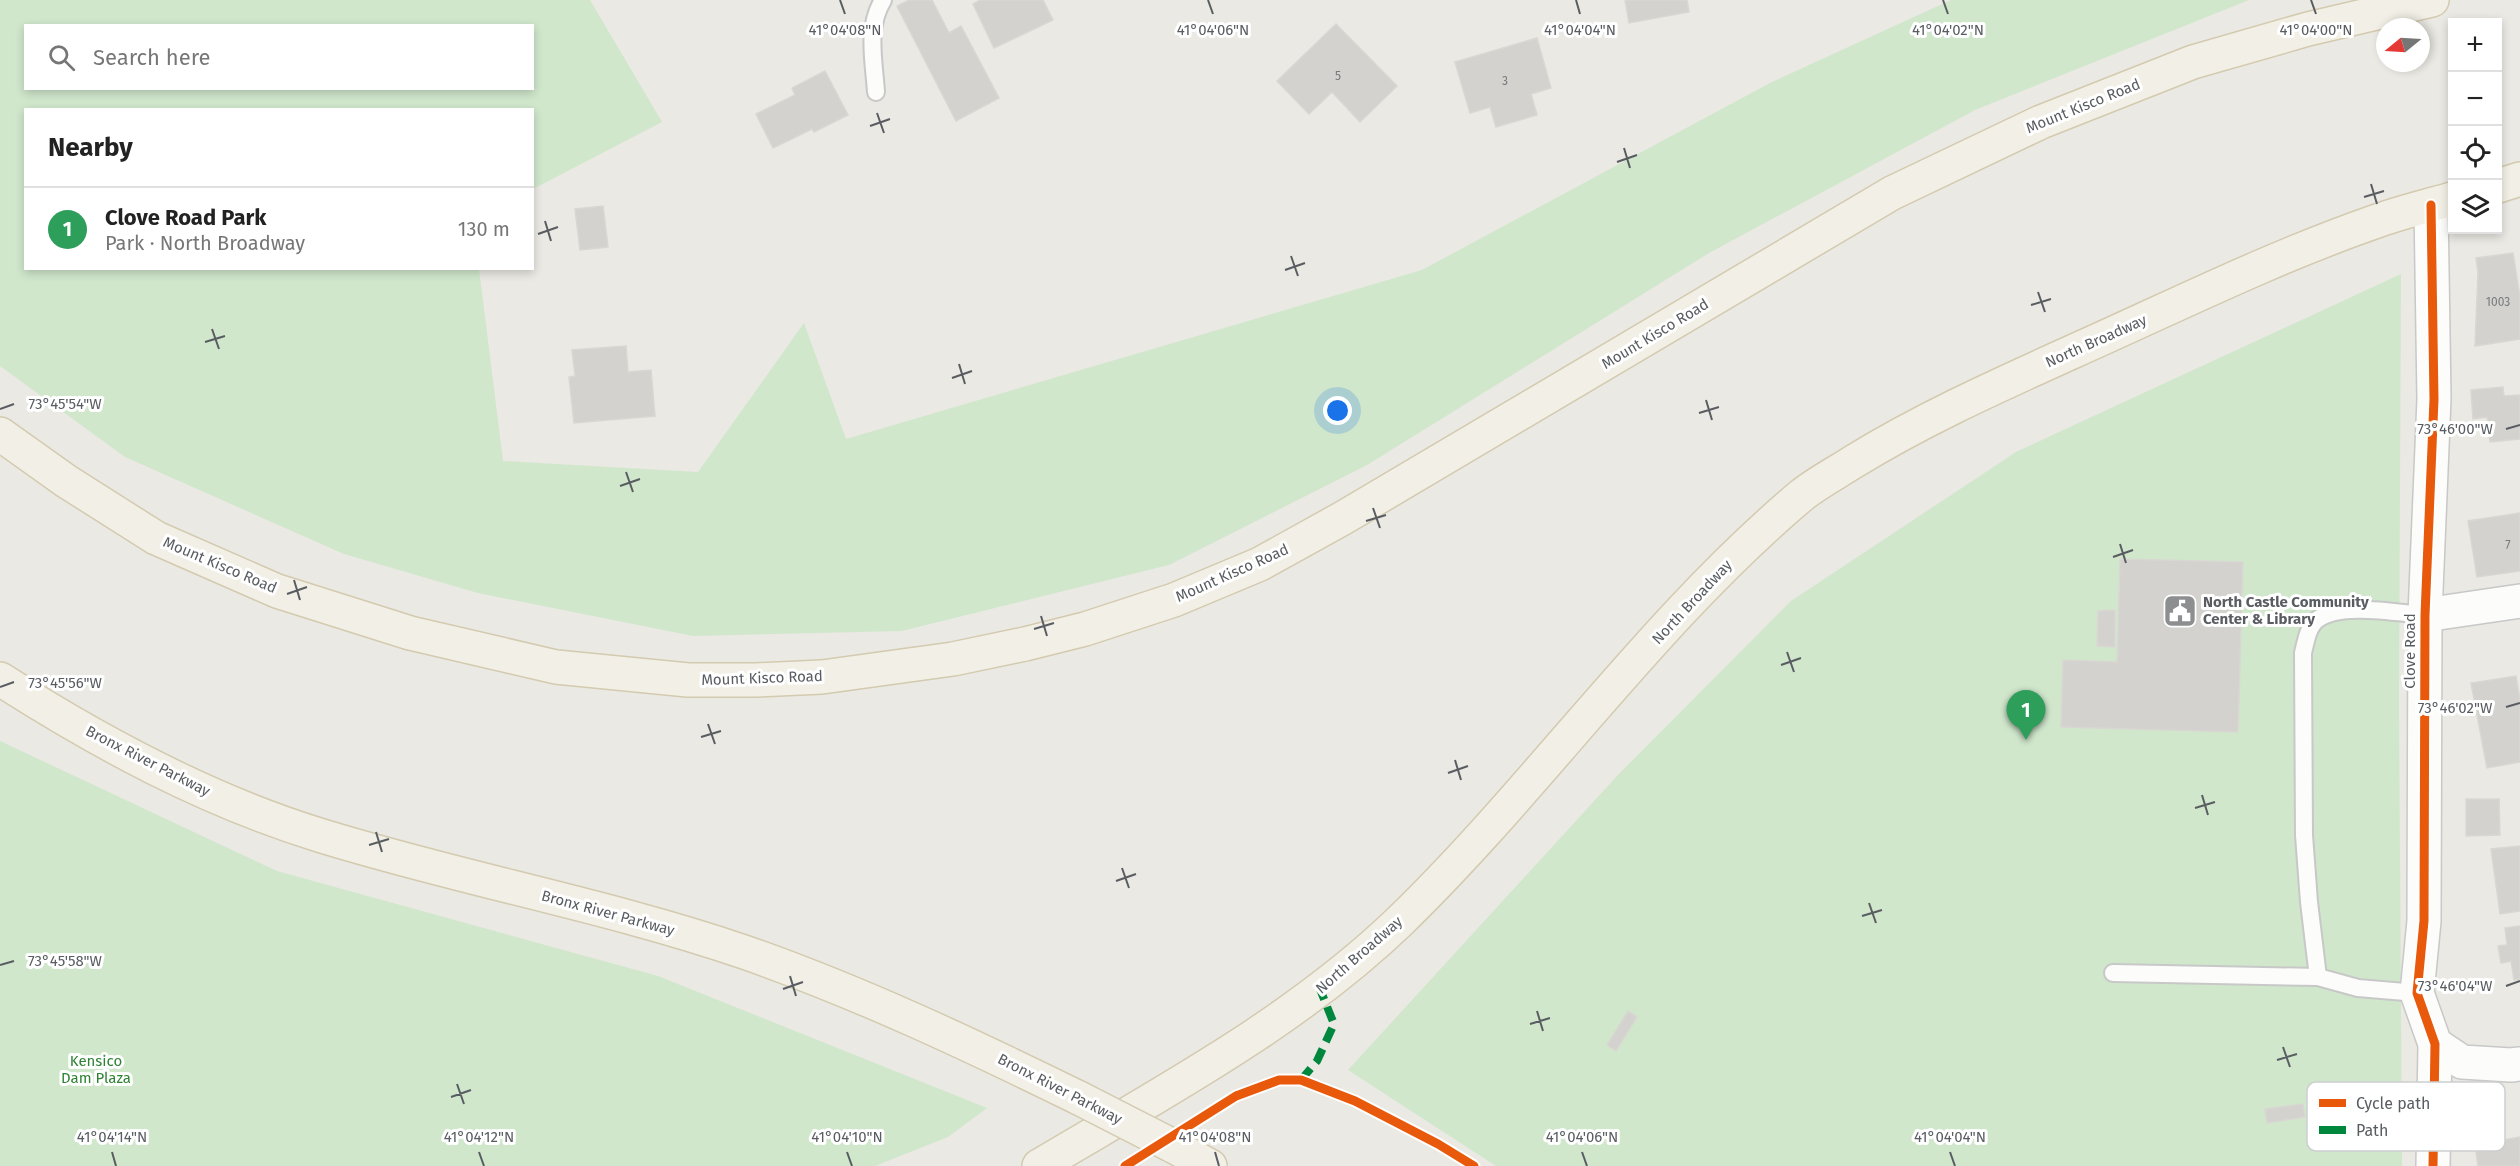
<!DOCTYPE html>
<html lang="en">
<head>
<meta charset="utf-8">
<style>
  body { margin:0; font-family:"Fira Sans",sans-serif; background:#f2f2f2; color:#222 }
  .controls { position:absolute; right:18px; top:18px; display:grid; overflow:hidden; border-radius:0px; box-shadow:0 3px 9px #0003 }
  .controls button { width:54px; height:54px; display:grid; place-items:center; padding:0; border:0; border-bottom:2px solid #e0e0e0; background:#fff; color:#222; font:30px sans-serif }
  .compass { position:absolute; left:2376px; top:18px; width:54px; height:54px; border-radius:50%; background:#fff; box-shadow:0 3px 9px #0003; rotate:252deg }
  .you { position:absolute; left:1338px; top:411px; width:21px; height:21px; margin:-15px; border:4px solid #fff; border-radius:50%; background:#1a73e8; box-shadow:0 0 0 9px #1a73e833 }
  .badge { display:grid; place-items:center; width:39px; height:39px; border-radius:50%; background:#0b8043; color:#fff; font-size:20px; font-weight:700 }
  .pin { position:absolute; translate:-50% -50px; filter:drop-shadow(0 2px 3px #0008) }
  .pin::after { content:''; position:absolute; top:32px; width:21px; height:18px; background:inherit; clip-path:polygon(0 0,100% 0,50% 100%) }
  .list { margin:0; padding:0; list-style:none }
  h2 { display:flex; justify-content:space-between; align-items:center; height:78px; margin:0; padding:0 24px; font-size:26px }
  h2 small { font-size:20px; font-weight:400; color:#767676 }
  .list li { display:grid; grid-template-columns:39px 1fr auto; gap:18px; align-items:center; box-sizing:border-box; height:84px; padding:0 24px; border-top:2px solid #e0e0e0 }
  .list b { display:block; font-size:22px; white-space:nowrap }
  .list p { margin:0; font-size:20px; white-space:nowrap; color:#767676 }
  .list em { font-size:20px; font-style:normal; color:#767676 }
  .icon { flex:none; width:33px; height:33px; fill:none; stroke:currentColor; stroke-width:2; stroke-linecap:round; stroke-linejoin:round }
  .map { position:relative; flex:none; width:2520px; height:1166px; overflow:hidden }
  .search { position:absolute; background:#fff; box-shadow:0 3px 9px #0003; left:24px; top:24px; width:510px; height:66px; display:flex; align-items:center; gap:15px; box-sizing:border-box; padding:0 21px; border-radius:0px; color:#767676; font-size:22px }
  .panel { position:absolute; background:#fff; box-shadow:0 3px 9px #0003; left:24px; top:108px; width:510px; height:162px; border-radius:0px }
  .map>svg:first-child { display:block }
  .green { fill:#d0e7cc; fill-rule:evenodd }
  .building { fill:#d3d2ce; stroke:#d9d7d2; stroke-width:1.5 }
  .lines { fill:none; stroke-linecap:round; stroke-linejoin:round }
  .lane-casing { stroke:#c7c8c7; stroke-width:20 }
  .street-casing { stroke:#c7c8c7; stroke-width:36 }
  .primary-casing { stroke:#d3caaf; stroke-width:36 }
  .lane { stroke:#fcfcfb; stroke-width:16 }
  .street { stroke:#fcfcfb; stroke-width:33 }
  .primary { stroke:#f2f0e6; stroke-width:33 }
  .primary-bridge-casing { stroke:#d3caaf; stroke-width:36; stroke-linecap:butt }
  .primary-bridge { stroke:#f2f0e6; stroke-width:33 }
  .quiet { stroke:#00873e; stroke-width:8; stroke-dasharray:15 8; stroke-linecap:butt }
  .cycleway-casing { stroke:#fff; stroke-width:13 }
  .cycleway { stroke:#e8590c; stroke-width:9 }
  .ticks { fill:none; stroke:#595d62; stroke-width:2 }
  .labels { text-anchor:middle; stroke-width:6; stroke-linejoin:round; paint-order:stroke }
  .number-label { font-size:12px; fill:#787b7e }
  .street-label { font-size:15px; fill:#595d62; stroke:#fff }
  .poi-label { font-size:15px; font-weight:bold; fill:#595d62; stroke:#fff; text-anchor:start }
  .park-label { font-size:15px; fill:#2f8234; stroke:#fff }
  .key { fill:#fff; stroke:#cdced0; stroke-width:1.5 }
  .key-label { font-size:16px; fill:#595d62 }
  .ticks-label { font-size:15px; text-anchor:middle; fill:#595d62; stroke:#fff; stroke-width:6; stroke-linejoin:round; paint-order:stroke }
</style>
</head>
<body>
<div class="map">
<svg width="2520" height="1166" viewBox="0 0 2520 1166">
  <rect width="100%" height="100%" fill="#eae9e3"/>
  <!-- green -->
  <g class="green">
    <path d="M0 0H590L662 122 533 189 532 110H26V268L479 269 503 461 698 472 804 323 846 439 1422 270 1770 83 1951 0H2249L1975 110 1709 253 1367 465 1169 565 902 631 693 636 478 593 344 554 125 457 0 366ZM26 26H532V88H26Z"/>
    <polygon points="2401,274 2399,704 2402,1166 1496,1166 1348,1070 1617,776 1791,601 2016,452"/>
    <polygon points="0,741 277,871 658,976 987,1108 948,1137 875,1166 0,1166"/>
  </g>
  <!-- building -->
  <g class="building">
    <polygon points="909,0 932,0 949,33 961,26 999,98 956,121 897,6"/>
    <polygon points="980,0 1043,0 1053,20 994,48 973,4"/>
    <polygon points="1625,0 1687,0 1689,12 1629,23"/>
    <polygon points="1336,24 1397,86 1360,122 1332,92 1309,114 1277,81"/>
    <polygon points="1537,38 1551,88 1531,94 1537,115 1496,127 1490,107 1470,113 1455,62"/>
    <polygon points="825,71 848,115 814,132 812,129 773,148 756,114 795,95 792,88"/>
    <polygon points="603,206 608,247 580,250 575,209"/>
    <polygon points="2513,253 2520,297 2520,339 2475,346 2478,272 2476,258"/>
    <polygon points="626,346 628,372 651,370 655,416 574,423 569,377 575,376 572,350"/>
    <polygon points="2503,387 2504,396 2520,395 2520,439 2490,442 2487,417 2473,419 2471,390"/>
    <polygon points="2520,513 2520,571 2477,577 2468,521"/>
    <polygon points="2120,559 2243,562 2238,732 2061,727 2063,660 2117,662"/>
    <polygon points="2115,610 2115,647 2097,646 2098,611"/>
    <polygon points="2516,676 2520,700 2520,762 2487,768 2471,683"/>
    <polygon points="2466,799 2499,799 2500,835 2466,836"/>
    <polygon points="2520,846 2520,911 2500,914 2491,849"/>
    <polygon points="2520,926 2520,979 2514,980 2511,961 2501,963 2498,946 2507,945 2505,928"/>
    <polygon points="1628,1011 1637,1017 1616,1051 1607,1045"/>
    <polygon points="2303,1104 2305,1117 2267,1123 2265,1109"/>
    <polygon points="2520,1137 2520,1166 2478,1166 2476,1152 2499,1148 2498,1141"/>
  </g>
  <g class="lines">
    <defs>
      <g id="lane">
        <path d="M876 92C874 61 866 28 883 0"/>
        <polyline points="2113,973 2318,977"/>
        <path d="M2417 993 2358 988 2318 977 2309 902 2304 835 2303 653C2306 641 2308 626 2318 619 2341 602 2397 613 2425 615"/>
      </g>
      <g id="street">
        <polyline points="2431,205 2434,399 2425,615 2424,921 2417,993 2435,1044 2433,1166"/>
        <polyline points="2425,615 2520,601"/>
        <polyline points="2435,1044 2462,1062 2511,1065 2520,1064"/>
      </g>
      <g id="primary">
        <polyline points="2498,186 2520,179"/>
        <polyline points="0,434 66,481 156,538 277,591 410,633 556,667 688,680 756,680 822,677 953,659 1025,644 1085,629 1174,600 1260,564 1343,518 1892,193 2041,122 2193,62 2308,29 2432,0"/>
        <path d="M0 679C100 743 206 800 319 835 461 879 607 905 747 953 861 993 971 1045 1079 1098"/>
        <polyline points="1171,1145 1210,1166"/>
        <path d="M1039 1166C1163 1092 1295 1022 1400 921 1540 785 1652 621 1802 495 1817 483 1836 473 1853 462 1923 419 1997 386 2072 352 2173 307 2273 257 2377 221 2402 212 2427 206 2452 199"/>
      </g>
    </defs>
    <!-- lane casing -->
    <use href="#lane" class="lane-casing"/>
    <!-- street casing -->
    <use href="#street" class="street-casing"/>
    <!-- primary casing -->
    <use href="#primary" class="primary-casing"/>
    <!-- lane -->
    <use href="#lane" class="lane"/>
    <!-- street -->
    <use href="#street" class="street"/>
    <!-- primary -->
    <use href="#primary" class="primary"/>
    <defs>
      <polyline id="primary-bridge" points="1079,1098 1171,1145"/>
    </defs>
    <!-- primary-bridge casing -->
    <use href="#primary-bridge" class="primary-bridge-casing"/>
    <!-- primary-bridge -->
    <use href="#primary-bridge" class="primary-bridge"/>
    <!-- quiet -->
    <polyline class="quiet" points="1301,1080 1317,1061 1334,1024 1320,989"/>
    <defs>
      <g id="cycleway">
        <polyline points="2431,205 2434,399 2425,615 2424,921 2417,993 2435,1044 2433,1166"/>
        <polyline points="1125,1166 1236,1096 1279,1080 1301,1080 1355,1101 1438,1144 1474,1166"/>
      </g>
    </defs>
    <!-- cycleway casing -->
    <use href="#cycleway" class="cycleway-casing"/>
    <!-- cycleway -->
    <use href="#cycleway" class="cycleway"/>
  </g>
  <!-- ticks -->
  <path class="ticks" d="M840 0 845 14M1208 0 1213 14M1576 0 1580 14M1943 0 1948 14M2311 0 2316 14M877 113 884 133M870 126 890 119M1624 148 1630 168M1617 162 1637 155M2371 184 2377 204M2364 197 2384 191M545 221 551 241M538 234 558 227M1291 256 1298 276M1285 270 1305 263M2038 292 2045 312M2031 305 2051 299M212 329 219 349M205 342 225 336M959 364 965 384M952 378 972 371M1706 400 1712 420M0 409 14 404M1699 413 1719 407M2506 429 2520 425M626 472 633 492M620 486 640 479M1373 508 1380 528M1366 521 1386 515M2120 544 2126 563M2113 557 2133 550M294 580 300 600M287 594 307 587M1041 616 1047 636M1034 629 1054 623M1787 652 1794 672M1781 665 1801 658M0 687 14 682M2506 707 2520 703M708 724 715 744M701 737 721 731M1455 760 1461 780M1448 773 1468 766M2202 795 2208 815M2195 808 2215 802M376 832 382 852M369 845 389 839M1122 868 1129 888M1116 881 1136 874M1869 903 1876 923M1862 916 1882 910M0 965 14 961M790 976 796 996M2506 986 2520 981M783 989 803 982M1537 1011 1543 1031M1530 1024 1550 1018M2283 1047 2290 1067M2277 1060 2297 1054M457 1084 464 1104M451 1097 471 1090M112 1152 116 1166M479 1152 484 1166M847 1152 852 1166M1215 1152 1219 1166M1582 1152 1587 1166M1950 1152 1955 1166"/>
  <!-- icons -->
  <defs>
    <symbol id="civic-square" viewBox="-11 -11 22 22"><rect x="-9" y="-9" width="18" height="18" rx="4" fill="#8c8e8f" stroke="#fff"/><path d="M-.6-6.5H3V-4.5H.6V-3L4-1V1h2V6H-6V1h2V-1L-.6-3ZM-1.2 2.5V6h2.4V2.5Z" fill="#fff"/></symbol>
  </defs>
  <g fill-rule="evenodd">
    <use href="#civic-square" x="2161" y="592" width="38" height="38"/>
  </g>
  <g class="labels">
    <!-- number labels -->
    <g class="number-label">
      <text x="1338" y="80">5</text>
      <text x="1505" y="85">3</text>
      <text x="2498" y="306">1003</text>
      <text x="2508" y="549">7</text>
    </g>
    <!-- street labels -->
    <g class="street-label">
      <text transform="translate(2083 106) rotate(-22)" y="5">Mount Kisco Road</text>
      <text transform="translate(1655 334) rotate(-31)" y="5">Mount Kisco Road</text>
      <text transform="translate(2096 341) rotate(-24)" y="5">North Broadway</text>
      <text transform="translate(220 565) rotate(23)" y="5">Mount Kisco Road</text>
      <text transform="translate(1232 573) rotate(-24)" y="5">Mount Kisco Road</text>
      <text transform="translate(1692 602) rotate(-47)" y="5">North Broadway</text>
      <text transform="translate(2410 651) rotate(-90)" y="5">Clove Road</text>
      <text transform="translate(762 678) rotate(-2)" y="5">Mount Kisco Road</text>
      <text transform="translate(148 761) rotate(27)" y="5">Bronx River Parkway</text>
      <text transform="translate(608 913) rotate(15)" y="5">Bronx River Parkway</text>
      <text transform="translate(1359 955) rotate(-41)" y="5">North Broadway</text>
      <text transform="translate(1060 1089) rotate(27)" y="5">Bronx River Parkway</text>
    </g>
    <!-- poi labels -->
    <g class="poi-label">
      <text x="2203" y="607">North Castle Community<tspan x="2203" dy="17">Center &amp; Library</tspan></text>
    </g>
    <!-- park labels -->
    <g class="park-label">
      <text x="96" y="1066">Kensico<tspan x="96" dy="17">Dam Plaza</tspan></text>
    </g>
  </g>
  <!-- legend -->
  <rect x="2307" y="1082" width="198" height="69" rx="9" class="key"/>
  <rect x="2319" y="1099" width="27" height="8" fill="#e8590c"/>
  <rect x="2319" y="1126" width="27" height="8" fill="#00873e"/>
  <g class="key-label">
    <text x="2356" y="1109">Cycle path</text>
    <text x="2356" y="1136">Path</text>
  </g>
  <g class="ticks-label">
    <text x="845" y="35">41°04'08"N</text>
    <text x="1213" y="35">41°04'06"N</text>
    <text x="1580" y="35">41°04'04"N</text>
    <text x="1948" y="35">41°04'02"N</text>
    <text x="2316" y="35">41°04'00"N</text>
    <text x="65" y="409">73°45'54"W</text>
    <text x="2455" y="434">73°46'00"W</text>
    <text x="65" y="688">73°45'56"W</text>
    <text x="2455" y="713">73°46'02"W</text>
    <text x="65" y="966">73°45'58"W</text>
    <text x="2455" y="991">73°46'04"W</text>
    <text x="112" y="1142">41°04'14"N</text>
    <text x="479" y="1142">41°04'12"N</text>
    <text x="847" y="1142">41°04'10"N</text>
    <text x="1215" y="1142">41°04'08"N</text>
    <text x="1582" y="1142">41°04'06"N</text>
    <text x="1950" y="1142">41°04'04"N</text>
  </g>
</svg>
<div class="controls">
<button>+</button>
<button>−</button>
<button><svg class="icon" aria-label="locate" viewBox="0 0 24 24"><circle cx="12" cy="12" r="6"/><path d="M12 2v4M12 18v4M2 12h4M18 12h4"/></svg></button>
<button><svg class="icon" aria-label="layers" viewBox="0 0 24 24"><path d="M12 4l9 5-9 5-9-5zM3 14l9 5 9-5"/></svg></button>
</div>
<svg class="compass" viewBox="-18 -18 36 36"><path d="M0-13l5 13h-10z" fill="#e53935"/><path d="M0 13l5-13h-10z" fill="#767676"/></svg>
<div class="you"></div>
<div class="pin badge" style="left:2026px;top:740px;background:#2e9e5b">1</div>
<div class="search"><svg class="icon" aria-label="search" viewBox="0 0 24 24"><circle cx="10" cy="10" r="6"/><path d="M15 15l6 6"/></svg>Search here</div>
<section class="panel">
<h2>Nearby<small></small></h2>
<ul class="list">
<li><span class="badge" style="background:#2e9e5b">1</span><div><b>Clove Road Park</b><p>Park · North Broadway</p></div><em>130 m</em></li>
</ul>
</section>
</div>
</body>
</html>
